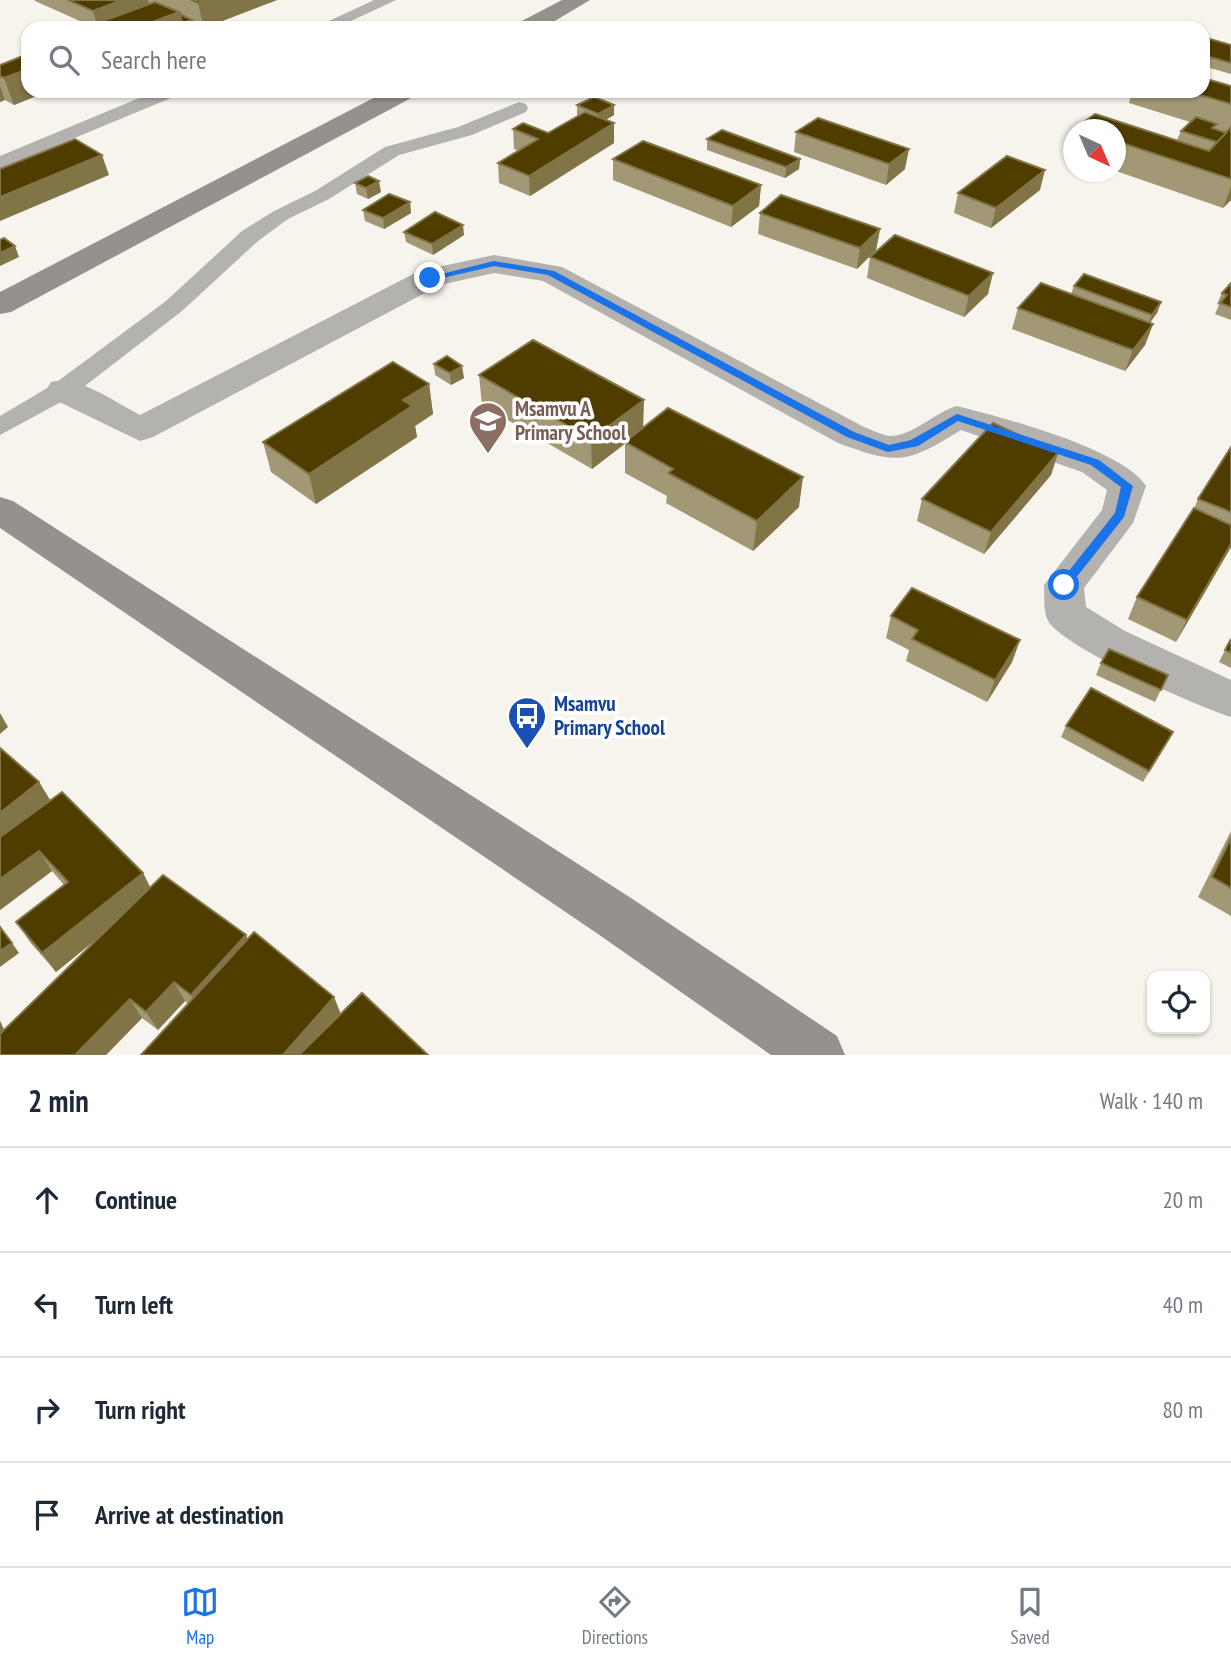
<!DOCTYPE html>
<html lang="en">
<head>
<meta charset="utf-8">
<style>
  body { margin:0; font-family:"PT Sans Narrow",sans-serif; background:#f2f2f3; color:#1f2937 }
  .controls { position:absolute; right:21px; bottom:21px; display:grid; overflow:hidden; border-radius:14px; box-shadow:0 2px 5px #0004 }
  .controls button { width:63px; height:63px; display:grid; place-items:center; padding:0; border:0; border-bottom:2px solid #e0e1e3; background:#fff; color:#1f2937; font:35px sans-serif }
  .compass { position:absolute; left:1063px; top:119px; width:63px; height:63px; border-radius:50%; background:#fff; box-shadow:0 2px 5px #0004; rotate:136deg }
  .stop { position:absolute; width:21px; height:21px; margin:-16px; border:5px solid #1a73e8; border-radius:50%; background:#fff }
  .stop.end { background:#1a73e8; border-color:#fff; box-shadow:0 2px 7px #0008 }
  .list { margin:0; padding:0; list-style:none }
  h2 { display:flex; justify-content:space-between; align-items:center; height:91px; margin:0; padding:0 28px; font-size:30px }
  h2 small { font-size:23px; font-weight:400; color:#747a83 }
  .list li { display:grid; grid-template-columns:46px 1fr auto; gap:21px; align-items:center; box-sizing:border-box; height:105px; padding:0 28px; border-top:2px solid #e0e1e3 }
  .list b { display:block; font-size:26px; white-space:nowrap }
  .list em { font-size:23px; font-style:normal; color:#747a83 }
  .icon { flex:none; width:38px; height:38px; fill:none; stroke:currentColor; stroke-width:2; stroke-linecap:round; stroke-linejoin:round }
  .map { position:relative; flex:none; width:1231px; height:1055px; overflow:hidden }
  .search { position:absolute; background:#fff; box-shadow:0 2px 5px #0004; left:21px; right:21px; top:21px; height:77px; display:flex; align-items:center; gap:18px; box-sizing:border-box; padding:0 24px; border-radius:21px; color:#747a83; font-size:26px }
  .sheet { height:511px; background:#fff }
  nav { display:flex; justify-content:space-around; align-items:center; box-sizing:border-box; height:98px; border-top:2px solid #e0e1e3; background:#fff; font-size:19px; color:#747a83 }
  nav a { display:grid; justify-items:center; gap:4px }
  nav .on { color:#1a73e8 }
  .map>svg:first-child { display:block }
  .lines { fill:none; stroke-linecap:round; stroke-linejoin:round }
  .lane { fill:#b4b2af; fill-rule:evenodd }
  .street { fill:#b4b2af; fill-rule:evenodd }
  .secondary { fill:#95928e; fill-rule:evenodd }
  .wall { fill:#a39876 }
  .shaded-wall { fill:#817447 }
  .building { fill:#4f3d00; stroke:#817447; stroke-width:2 }
  .route { fill:#1a73e8 }
  .labels { text-anchor:middle; stroke-width:7; stroke-linejoin:round; paint-order:stroke }
  .education-label { font-size:21px; font-weight:bold; fill:#785e54; stroke:#fff; text-anchor:start }
  .transit-label { font-size:21px; font-weight:bold; fill:#164399; stroke:#fff; text-anchor:start }
</style>
</head>
<body>
<div class="map">
<svg width="1231" height="1055" viewBox="0 0 1231 1055">
  <rect width="100%" height="100%" fill="#f7f4ed"/>
  <g class="lines">
    <!-- lane -->
    <g class="lane">
      <polygon points="374,0 396,0 336,28 314,28"/>
      <polygon points="156,91 181,91 178,95 0,169 0,156"/>
      <polygon points="519,102 526,104 528,108 526,112 472,135 399,155 329,199 288,219 258,241 182,311 72,396 0,435 0,416 54,384 166,301 242,231 274,211 315,191 385,147 458,127"/>
    </g>
    <!-- street -->
    <path class="street" d="M494 255 562 267 864 427C872 430 882 435 890 436 913 436 935 412 957 406 1001 417 1123 449 1146 486L1133 523 1084 588 1086 607 1125 631 1231 680V717C1192 704 1079 654 1052 626 1042 616 1045 598 1044 585L1102 510 1107 490 1082 472 961 430C906 464 898 465 838 443L543 281 494 273 440 285 153 437 140 441 51 398 46 390 51 382C79 375 114 402 140 415L419 271Z"/>
    <!-- secondary -->
    <g class="secondary">
      <polygon points="562,0 590,0 543,28 515,28 518,23"/>
      <polygon points="387,91 418,91 415,96 11,312 0,314 0,292"/>
      <polygon points="0,497 13,501 634,900 837,1036 845,1055 771,1055 598,934 0,528"/>
    </g>
  </g>
  <!-- wall -->
  <g class="wall">
    <polygon points="35,0 277,0 204,28 193,23 91,26 35,1"/>
    <polygon points="1203,37 1231,45 1231,74 1203,66"/>
    <polygon points="0,65 28,91 49,91 14,105 5,100 0,102"/>
    <polygon points="1203,78 1231,86 1231,200 1223,208 1116,171 1116,130 1076,130 1076,128 1095,114 1177,140 1181,131 1190,122 1129,103 1132,91 1203,91"/>
    <polygon points="577,105 614,115 606,120 614,143 530,196 499,183 498,163 518,151 514,149 513,129 548,133 577,116"/>
    <polygon points="796,132 905,169 886,185 794,152"/>
    <polygon points="1074,137 1074,157 1068,155"/>
    <polygon points="707,139 800,159 799,169 785,178 707,150"/>
    <polygon points="613,159 761,185 759,206 731,227 613,180"/>
    <polygon points="355,183 381,192 368,199 357,194"/>
    <polygon points="1040,190 991,228 954,213 958,193"/>
    <polygon points="410,202 411,213 384,229 365,221 363,210"/>
    <polygon points="760,213 880,229 876,250 857,269 758,234"/>
    <polygon points="404,232 464,235 433,255 406,242"/>
    <polygon points="870,257 988,294 964,317 867,278"/>
    <polygon points="1231,283 1231,320 1215,314 1219,305 1217,304 1222,293"/>
    <polygon points="1074,286 1161,302 1157,313 1150,323 1153,324 1145,345 1125,371 1012,329 1018,308 1071,294"/>
    <polygon points="434,364 464,378 451,385 435,375"/>
    <polygon points="479,375 643,428 799,507 753,551 666,503 667,496 625,473 625,443 592,469 482,405"/>
    <polygon points="429,384 433,414 415,426 417,437 316,504 271,472 263,442"/>
    <polygon points="1231,447 1231,547 1176,642 1128,619 1137,597 1194,509 1198,499"/>
    <polygon points="1058,453 1051,475 984,554 917,521 922,499"/>
    <polygon points="891,616 1020,640 1012,662 987,702 906,661 909,650 886,638"/>
    <polygon points="1231,639 1231,668 1219,662"/>
    <polygon points="1101,663 1168,675 1155,702 1096,675"/>
    <polygon points="1066,726 1167,743 1143,782 1061,737"/>
    <polygon points="39,782 50,801 143,873 150,887 248,939 334,997 341,1014 428,1055 188,1004 185,1001 158,1030 142,1018 106,1055 0,1055 0,1021 4,1030 97,939 56,972 30,942 16,922 64,885 52,871 0,910"/>
    <polygon points="1231,831 1231,916 1198,897"/>
  </g>
  <!-- shaded-wall -->
  <g class="shaded-wall">
    <polygon points="122,0 148,0 150,9 98,28 93,11"/>
    <polygon points="206,0 277,0 204,28 198,3"/>
    <polygon points="179,12 182,23 192,20 194,28 136,28"/>
    <polygon points="28,69 28,91 49,91 14,105 4,78"/>
    <polygon points="0,86 5,100 0,102"/>
    <polygon points="614,105 614,115 598,124 598,114"/>
    <polygon points="614,123 614,143 530,196 529,176"/>
    <polygon points="909,149 905,169 886,185 889,164"/>
    <polygon points="102,155 109,175 0,221 0,197"/>
    <polygon points="800,159 799,169 785,178 786,167"/>
    <polygon points="1045,170 1040,190 991,228 996,208"/>
    <polygon points="379,181 381,192 368,199 366,188"/>
    <polygon points="761,185 759,206 731,227 733,206"/>
    <polygon points="1231,186 1231,200 1223,208"/>
    <polygon points="410,202 411,213 384,229 383,218"/>
    <polygon points="463,225 464,235 433,255 432,244"/>
    <polygon points="880,229 876,250 857,269 860,248"/>
    <polygon points="15,246 19,257 0,266 0,253"/>
    <polygon points="993,273 988,294 964,317 969,296"/>
    <polygon points="1161,302 1157,313 1147,326 1152,315"/>
    <polygon points="1153,324 1145,345 1125,371 1133,350"/>
    <polygon points="462,366 464,378 451,385 450,373"/>
    <polygon points="429,384 433,414 415,426 417,437 316,504 309,474 403,400"/>
    <polygon points="644,400 643,430 592,469 591,439"/>
    <polygon points="1058,453 1051,475 984,554 991,532"/>
    <polygon points="803,477 799,507 753,551 757,521"/>
    <polygon points="1231,544 1231,547 1176,642 1187,620"/>
    <polygon points="1020,640 1012,662 987,702 995,680"/>
    <polygon points="0,713 8,727 0,734"/>
    <polygon points="39,782 52,803 0,845 0,813"/>
    <polygon points="39,851 52,871 0,910 0,879"/>
    <polygon points="143,873 153,893 56,972 42,953"/>
    <polygon points="0,926 19,953 0,967"/>
    <polygon points="246,935 255,955 201,1014 191,995"/>
    <polygon points="174,982 185,1001 158,1030 146,1012"/>
    <polygon points="334,997 341,1016 307,1055 283,1055"/>
    <polygon points="130,999 142,1018 106,1055 75,1055"/>
    <polygon points="0,1021 7,1036 0,1041"/>
  </g>
  <!-- building -->
  <g class="building">
    <polygon points="68,0 122,0 93,11"/>
    <polygon points="191,0 206,0 198,3"/>
    <polygon points="155,2 179,12 136,28 84,28"/>
    <polygon points="180,14 192,20 182,23"/>
    <polygon points="1203,37 1231,45 1231,63 1203,55"/>
    <polygon points="28,54 28,69 4,78 0,76 0,65"/>
    <polygon points="1203,78 1231,86 1231,104 1186,91 1203,91"/>
    <polygon points="594,97 614,105 598,114 577,105"/>
    <polygon points="585,112 614,123 529,176 498,163 538,139 513,129 523,123 548,133"/>
    <polygon points="1095,114 1209,151 1231,127 1231,179 1116,141 1116,130 1081,130 1076,128"/>
    <polygon points="1196,117 1217,124 1212,128 1226,133 1217,142 1181,131"/>
    <polygon points="818,118 909,149 889,164 796,132"/>
    <polygon points="722,130 800,159 786,167 707,139"/>
    <polygon points="75,139 102,155 0,197 0,169"/>
    <polygon points="643,141 761,185 733,206 613,159"/>
    <polygon points="1007,156 1045,170 996,208 958,193"/>
    <polygon points="368,176 379,181 366,188 355,183"/>
    <polygon points="389,194 410,202 383,218 363,210"/>
    <polygon points="781,195 880,229 860,248 760,213"/>
    <polygon points="435,212 463,225 432,244 404,232"/>
    <polygon points="895,235 993,273 969,296 870,257"/>
    <polygon points="4,238 15,246 0,253 0,240"/>
    <polygon points="1084,274 1161,302 1152,315 1074,286"/>
    <polygon points="1041,283 1153,324 1133,350 1018,308"/>
    <polygon points="1231,283 1231,307 1220,303 1227,295 1222,293"/>
    <polygon points="533,340 644,400 591,439 479,375"/>
    <polygon points="447,356 462,366 450,373 434,364"/>
    <polygon points="393,362 429,384 403,400 412,406 309,474 263,442"/>
    <polygon points="668,408 803,477 757,521 668,473 673,469 625,442"/>
    <polygon points="993,423 1058,453 991,532 922,499"/>
    <polygon points="1231,447 1231,512 1198,499"/>
    <polygon points="1194,508 1231,525 1231,544 1187,620 1137,597"/>
    <polygon points="912,588 1020,640 995,680 912,639 918,630 891,616"/>
    <polygon points="1231,639 1231,653 1225,650"/>
    <polygon points="1109,649 1168,675 1161,690 1101,663"/>
    <polygon points="1091,688 1173,732 1149,771 1066,726"/>
    <polygon points="0,748 39,782 0,813"/>
    <polygon points="62,792 143,873 42,953 16,922 68,882 39,851 0,879 0,837"/>
    <polygon points="1231,838 1231,888 1212,877"/>
    <polygon points="163,875 246,935 191,995 174,982 146,1012 130,999 75,1055 0,1055 0,1034"/>
    <polygon points="0,927 12,943 0,951"/>
    <polygon points="254,932 334,997 283,1055 141,1055"/>
    <polygon points="362,993 428,1055 299,1055"/>
  </g>
  <!-- route -->
  <polygon class="route" points="494,261 554,271 854,432 889,445 911,440 957,414 1099,460 1133,486 1124,517 1068,588 1060,588 1060,582 1115,513 1121,487 1091,465 958,421 918,446 888,452 847,437 548,275 494,266 430,281 425,278"/>
  <!-- icons -->
  <defs>
    <symbol id="school-pin" viewBox="-11 -11 22 30"><path d="M0 17L-7.5 6A9.5 9.5 0 1 1 7.5 6Z" fill="#8d6e63" stroke="#fff"/><path d="M0-5L7-2L0 1L-7-2ZM-4 1L0 2.5L4 1V4Q0 6-4 4Z" fill="#fff"/></symbol>
    <symbol id="bus-pin" viewBox="-11 -11 22 30"><path d="M0 17L-7.5 6A9.5 9.5 0 1 1 7.5 6Z" fill="#1a4fb4" stroke="#fff"/><path d="M-5-6H5V4H4V6H2V4H-2V6H-4V4H-5ZM-3.5-4V0h7V-4ZM-3.5 1.2v1.5H-2V1.2ZM2 1.2v1.5H3.5V1.2Z" fill="#fff"/></symbol>
  </defs>
  <g fill-rule="evenodd">
    <use href="#school-pin" x="466" y="399" width="44" height="60"/>
    <use href="#bus-pin" x="505" y="694" width="44" height="60"/>
  </g>
  <g class="labels">
    <!-- education labels -->
    <g class="education-label">
      <text x="515" y="416">Msamvu A<tspan x="515" dy="24">Primary School</tspan></text>
    </g>
    <!-- transit labels -->
    <g class="transit-label">
      <text x="554" y="711">Msamvu<tspan x="554" dy="24">Primary School</tspan></text>
    </g>
  </g>
</svg>
<div class="controls">
<button><svg class="icon" aria-label="locate" viewBox="0 0 24 24"><circle cx="12" cy="12" r="6"/><path d="M12 2v4M12 18v4M2 12h4M18 12h4"/></svg></button>
</div>
<svg class="compass" viewBox="-18 -18 36 36"><path d="M0-13l5 13h-10z" fill="#e53935"/><path d="M0 13l5-13h-10z" fill="#747a83"/></svg>
<div class="stop" style="left:1064px;top:585px"></div>
<div class="stop end" style="left:430px;top:278px"></div>
<div class="search"><svg class="icon" aria-label="search" viewBox="0 0 24 24"><circle cx="10" cy="10" r="6"/><path d="M15 15l6 6"/></svg>Search here</div>
</div>
<section class="sheet">
<h2>2 min<small>Walk · 140 m</small></h2>
<ul class="list">
<li><svg class="icon" aria-label="ahead" viewBox="0 0 24 24"><path d="M12 20V5M6 11l6-6 6 6"/></svg><div><b>Continue</b></div><em>20 m</em></li>
<li><svg class="icon" aria-label="left" viewBox="0 0 24 24"><path d="M17 20v-9H6M10 6l-5 5 5 5"/></svg><div><b>Turn left</b></div><em>40 m</em></li>
<li><svg class="icon" aria-label="right" viewBox="0 0 24 24"><path d="M7 20v-9h11M14 6l5 5-5 5"/></svg><div><b>Turn right</b></div><em>80 m</em></li>
<li><svg class="icon" aria-label="arrive" viewBox="0 0 24 24"><path d="M6 21V4h12l-3 4 3 4H6"/></svg><div><b>Arrive at destination</b></div></li>
</ul>
</section>
<nav>
<a class="on"><svg class="icon" aria-label="map" viewBox="0 0 24 24"><path d="M3 6l6-2 6 2 6-2v14l-6 2-6-2-6 2zM9 4v14M15 6v14"/></svg>Map</a>
<a><svg class="icon" aria-label="directions" viewBox="0 0 24 24"><path d="M12 3l9 9-9 9-9-9zM9 14v-3h6M13 9l2 2-2 2"/></svg>Directions</a>
<a><svg class="icon" aria-label="saved" viewBox="0 0 24 24"><path d="M7 4h10v16l-5-4-5 4z"/></svg>Saved</a>
</nav>
</body>
</html>
